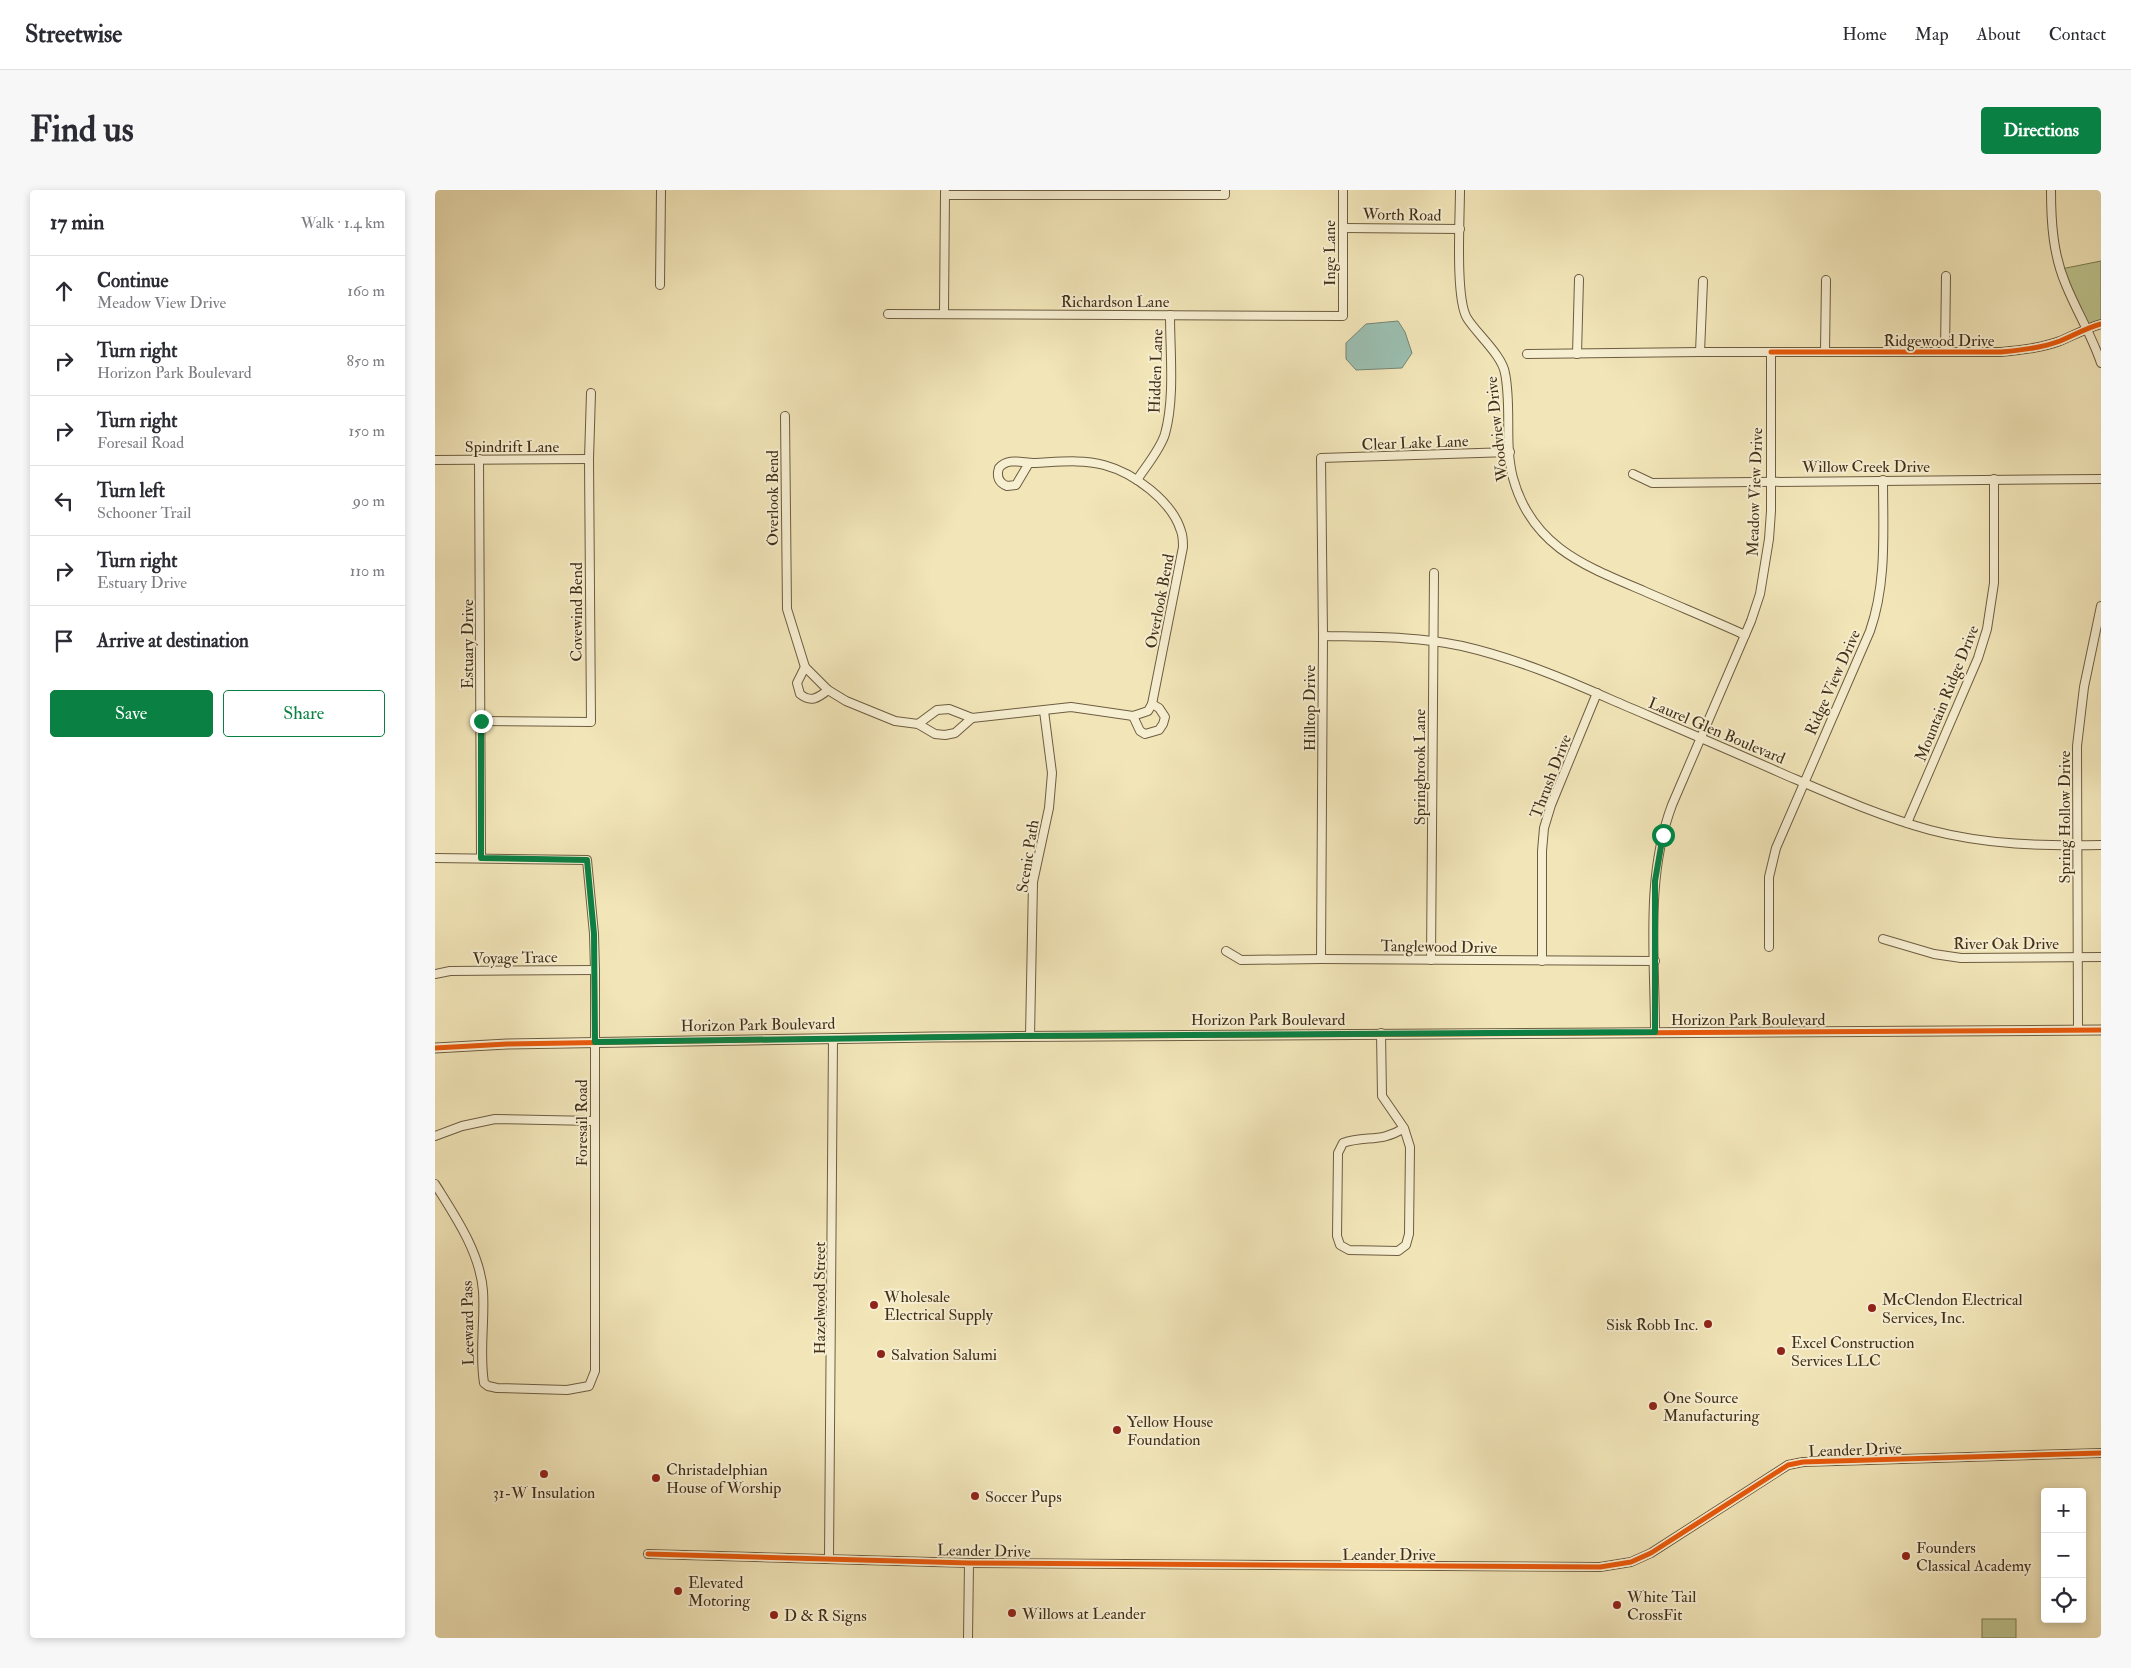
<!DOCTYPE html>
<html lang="en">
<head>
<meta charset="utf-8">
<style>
  body { margin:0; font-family:"IM FELL Double Pica",serif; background:#f7f7f7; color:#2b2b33 }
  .controls { position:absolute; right:15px; bottom:15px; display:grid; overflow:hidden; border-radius:5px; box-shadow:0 2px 8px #0003 }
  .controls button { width:45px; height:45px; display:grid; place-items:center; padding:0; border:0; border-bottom:1px solid #e1e1e2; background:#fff; color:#2b2b33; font:25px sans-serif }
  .stop { position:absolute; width:15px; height:15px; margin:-11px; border:4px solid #0b8043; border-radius:50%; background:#fff }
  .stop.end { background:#0b8043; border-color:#fff; box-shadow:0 1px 5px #0008 }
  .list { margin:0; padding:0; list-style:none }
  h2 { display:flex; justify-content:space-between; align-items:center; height:65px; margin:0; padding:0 20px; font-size:21px }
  h2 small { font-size:16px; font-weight:400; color:#7c7c81 }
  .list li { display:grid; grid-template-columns:32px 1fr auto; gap:15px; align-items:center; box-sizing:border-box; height:70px; padding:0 20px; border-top:1px solid #e1e1e2 }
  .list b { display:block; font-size:19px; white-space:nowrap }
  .list p { margin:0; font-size:16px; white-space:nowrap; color:#7c7c81 }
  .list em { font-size:16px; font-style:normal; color:#7c7c81 }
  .actions { display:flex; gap:10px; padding:15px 20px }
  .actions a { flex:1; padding:11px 0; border:1px solid #0b8043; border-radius:5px; text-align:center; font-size:18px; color:#0b8043 }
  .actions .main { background:#0b8043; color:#fff }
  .icon { flex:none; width:28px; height:28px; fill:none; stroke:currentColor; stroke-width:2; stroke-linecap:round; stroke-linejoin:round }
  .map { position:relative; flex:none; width:1666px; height:1448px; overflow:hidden; border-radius:5px }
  header { display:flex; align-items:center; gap:30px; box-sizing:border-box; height:70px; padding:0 25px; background:#fff; border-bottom:1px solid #e1e1e2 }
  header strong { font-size:24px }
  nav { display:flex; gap:28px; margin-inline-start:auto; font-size:18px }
  .intro { display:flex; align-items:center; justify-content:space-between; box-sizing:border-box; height:120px; padding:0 30px }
  h1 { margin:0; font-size:35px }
  .button { padding:12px 22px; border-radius:5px; background:#0b8043; color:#fff; font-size:18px; font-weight:700 }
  main { display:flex; gap:30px; padding:0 30px }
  aside { flex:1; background:#fff; border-radius:5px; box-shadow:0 2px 8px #0003 }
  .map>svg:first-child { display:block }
  .green { fill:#bdc48e; stroke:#7f7a53 }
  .water { fill:#9bbfb1; stroke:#778574 }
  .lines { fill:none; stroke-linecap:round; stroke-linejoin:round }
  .minor-casing { stroke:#6d5d40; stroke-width:10 }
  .tertiary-casing { stroke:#6d5d40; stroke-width:11 }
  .minor { stroke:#f7efd2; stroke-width:8 }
  .tertiary { stroke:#f7efd2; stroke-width:9 }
  .cycleway-casing { stroke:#f7efd2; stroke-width:8 }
  .cycleway { stroke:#e8590c; stroke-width:5 }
  .route { stroke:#0b8043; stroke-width:6 }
  .poi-dot { fill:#8f2418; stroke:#f7efd2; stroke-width:2 }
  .labels { text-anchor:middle; stroke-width:4; stroke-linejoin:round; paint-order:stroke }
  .street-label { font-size:16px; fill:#412f18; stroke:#f7efd2 }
  .poi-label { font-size:16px; fill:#412f18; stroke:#f7efd2; text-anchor:start }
</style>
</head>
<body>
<header>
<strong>Streetwise</strong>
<nav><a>Home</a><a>Map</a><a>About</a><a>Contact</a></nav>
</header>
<div class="intro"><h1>Find us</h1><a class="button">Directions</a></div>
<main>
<aside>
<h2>17 min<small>Walk · 1.4 km</small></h2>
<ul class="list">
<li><svg class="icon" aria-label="ahead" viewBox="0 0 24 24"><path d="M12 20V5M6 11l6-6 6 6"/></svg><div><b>Continue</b><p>Meadow View Drive</p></div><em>160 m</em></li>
<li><svg class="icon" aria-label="right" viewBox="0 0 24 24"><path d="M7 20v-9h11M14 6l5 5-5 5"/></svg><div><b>Turn right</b><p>Horizon Park Boulevard</p></div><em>850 m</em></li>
<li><svg class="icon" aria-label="right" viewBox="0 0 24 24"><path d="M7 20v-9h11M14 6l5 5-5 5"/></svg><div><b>Turn right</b><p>Foresail Road</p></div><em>150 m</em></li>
<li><svg class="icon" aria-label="left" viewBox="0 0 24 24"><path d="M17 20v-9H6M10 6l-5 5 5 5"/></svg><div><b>Turn left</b><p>Schooner Trail</p></div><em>90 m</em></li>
<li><svg class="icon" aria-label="right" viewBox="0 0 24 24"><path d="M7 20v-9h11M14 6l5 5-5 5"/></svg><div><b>Turn right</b><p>Estuary Drive</p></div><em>110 m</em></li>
<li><svg class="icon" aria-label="arrive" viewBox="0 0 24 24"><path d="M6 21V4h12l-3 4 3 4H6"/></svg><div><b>Arrive at destination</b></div></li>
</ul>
<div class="actions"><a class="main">Save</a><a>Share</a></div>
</aside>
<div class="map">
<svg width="1666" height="1448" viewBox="0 0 1666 1448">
  <rect width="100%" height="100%" fill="#f2e6b9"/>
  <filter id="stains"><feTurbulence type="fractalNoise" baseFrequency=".004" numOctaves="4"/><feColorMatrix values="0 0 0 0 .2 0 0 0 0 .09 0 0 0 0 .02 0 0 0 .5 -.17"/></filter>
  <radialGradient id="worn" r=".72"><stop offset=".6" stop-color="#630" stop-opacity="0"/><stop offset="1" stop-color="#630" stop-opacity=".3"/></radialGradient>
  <!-- green -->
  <g class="green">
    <polygon points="1666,71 1666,134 1650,138 1626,79"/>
    <rect x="1547" y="1429" width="34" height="19"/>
  </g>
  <!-- water -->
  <polygon class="water" points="963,131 970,142 977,163 967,178 921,180 911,169 911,153 931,134"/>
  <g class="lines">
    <defs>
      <g id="minor">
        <path d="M1025 0C1025 26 1020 108 1032 128 1041 143 1067 165 1070 183 1077 218 1069 254 1078 288 1097 357 1150 376 1209 401 1243 416 1277 430 1310 445"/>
        <path d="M1616 0C1616 32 1618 65 1631 95 1642 122 1657 146 1666 173"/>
        <polyline points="510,5 790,5 790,0"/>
        <polyline points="908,38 1025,39"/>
        <polyline points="225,95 226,0"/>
        <polyline points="509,123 510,2"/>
        <polyline points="453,124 908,126 908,0"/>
        <polyline points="1390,161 1391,90"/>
        <polyline points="1265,162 1268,91"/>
        <polyline points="1510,162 1511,86"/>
        <path d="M1092 164 1265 162H1566C1586 160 1606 158 1625 151 1639 145 1652 138 1666 134"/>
        <polyline points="1142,164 1144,89"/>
        <polyline points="350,226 352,419 370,477 393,500 411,511 460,531 483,534 500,544 510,545 520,543 537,528"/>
        <polyline points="44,269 46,668"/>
        <polyline points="0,270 154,269"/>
        <polyline points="1198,284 1217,293 1666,289"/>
        <path d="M702 290C711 276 725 260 730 244 740 208 735 162 735 125"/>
        <path d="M888 446C934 447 981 446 1027 456 1079 468 1128 488 1177 510 1233 534 1290 558 1346 583 1395 604 1444 626 1495 640 1551 655 1609 656 1666 655"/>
        <path d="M370 477 362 493 365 504C376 513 383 508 393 500"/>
        <polyline points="698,526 705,541 710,544 724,540 728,534 730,527 724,518 717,514"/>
        <polyline points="46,531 156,532 154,269 156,203"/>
        <path d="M483 534 502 520 514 519 537 528 636 517 698 526 713 521 717 514 748 357C748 352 748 346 746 341 737 311 699 283 669 275 647 269 623 272 600 273 587 273 573 267 564 278 561 287 564 293 572 296L581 295 594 273"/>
        <polyline points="1472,633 1543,468 1552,439 1559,393 1559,289"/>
        <path d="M0 668 152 670 159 744 160 780V1181L154 1196 132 1200 62 1198 53 1196 49 1193C44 1162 50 1132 48 1101 45 1062 20 1026 0 994"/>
        <polyline points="1448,749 1499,764 1526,768 1666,767"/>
        <path d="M1334 757V687L1341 658 1435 441C1452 392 1448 341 1448 290"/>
        <polyline points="791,761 806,770 886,769 1220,771"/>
        <polyline points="886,769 888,446 886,268 1075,262"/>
        <polyline points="996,770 999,383"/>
        <polyline points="1107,771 1107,661 1109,638 1116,615 1162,503"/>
        <polyline points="0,784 15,781 160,780"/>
        <polyline points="1643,839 1642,556 1649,497 1666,416"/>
        <path d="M1220 842C1220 767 1210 687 1237 615L1316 431 1325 404 1334 349 1336 321V162"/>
        <path d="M946 843 947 906 969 938C946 953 931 945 908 953L903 963 902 1046 905 1055 914 1060 963 1061 971 1055 974 1044 975 957 969 938"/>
        <polyline points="595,846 598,692 614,618 617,583 609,521"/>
        <polyline points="0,946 27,936 60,929 159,931"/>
        <polyline points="213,1364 534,1373 1165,1377 1196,1372 1216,1363 1353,1275 1368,1272 1666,1263"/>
        <polyline points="394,1368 398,848"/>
        <polyline points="533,1448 534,1373"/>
      </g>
      <polyline id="tertiary" points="0,858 72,854 499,847 1666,840"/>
    </defs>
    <!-- minor casing -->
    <use href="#minor" class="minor-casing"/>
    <!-- tertiary casing -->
    <use href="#tertiary" class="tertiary-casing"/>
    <!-- minor -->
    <use href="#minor" class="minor"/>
    <!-- tertiary -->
    <use href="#tertiary" class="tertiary"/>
    <defs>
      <g id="cycleway">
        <path d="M1336 162H1566C1586 160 1606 158 1625 151 1639 145 1652 138 1666 134"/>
        <polyline points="0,858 72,854 499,847 1666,840"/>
        <polyline points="213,1364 534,1373 1165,1377 1196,1372 1216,1363 1353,1275 1368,1272 1666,1263"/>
      </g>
    </defs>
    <!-- cycleway casing -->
    <use href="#cycleway" class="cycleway-casing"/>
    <!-- cycleway -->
    <use href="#cycleway" class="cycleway"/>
  </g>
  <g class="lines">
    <!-- route -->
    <polyline class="route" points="46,531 46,668 152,670 159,744 160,852 582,846 1220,842 1220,691 1228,645"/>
  </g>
  <!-- markers -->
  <g class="poi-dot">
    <circle cx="439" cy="1115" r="5"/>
    <circle cx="1437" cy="1118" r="5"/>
    <circle cx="1273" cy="1134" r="5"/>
    <circle cx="1346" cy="1161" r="5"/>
    <circle cx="446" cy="1164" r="5"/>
    <circle cx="1218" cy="1216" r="5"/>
    <circle cx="682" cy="1240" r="5"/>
    <circle cx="109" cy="1284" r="5"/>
    <circle cx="221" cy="1288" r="5"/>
    <circle cx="540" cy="1306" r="5"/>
    <circle cx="1471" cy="1366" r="5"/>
    <circle cx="243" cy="1401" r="5"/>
    <circle cx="1182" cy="1415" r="5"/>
    <circle cx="577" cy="1423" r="5"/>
    <circle cx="339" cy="1425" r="5"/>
  </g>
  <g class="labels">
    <!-- street labels -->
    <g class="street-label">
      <text transform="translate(967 24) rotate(1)" y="6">Worth Road</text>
      <text transform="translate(894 63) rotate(-90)" y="6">Inge Lane</text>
      <text x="680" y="117">Richardson Lane</text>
      <text x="1504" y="156">Ridgewood Drive</text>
      <text transform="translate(720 181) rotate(-88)" y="6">Hidden Lane</text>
      <text transform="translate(1061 239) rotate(-96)" y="6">Woodview Drive</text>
      <text transform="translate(980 252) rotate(-2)" y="6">Clear Lake Lane</text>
      <text x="77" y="262">Spindrift Lane</text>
      <text x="1431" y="282">Willow Creek Drive</text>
      <text transform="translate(1319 302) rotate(-88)" y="6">Meadow View Drive</text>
      <text transform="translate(337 308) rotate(-90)" y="6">Overlook Bend</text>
      <text transform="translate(724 411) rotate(-79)" y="6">Overlook Bend</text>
      <text transform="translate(141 422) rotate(-90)" y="6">Covewind Bend</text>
      <text transform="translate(32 454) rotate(-90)" y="6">Estuary Drive</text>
      <text transform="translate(1397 492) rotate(-66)" y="6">Ridge View Drive</text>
      <text transform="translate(1511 503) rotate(-68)" y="6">Mountain Ridge Drive</text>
      <text transform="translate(874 518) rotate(-90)" y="6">Hilltop Drive</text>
      <text transform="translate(1282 540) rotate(23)" y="6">Laurel Glen Boulevard</text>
      <text transform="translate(984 577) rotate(-90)" y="6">Springbrook Lane</text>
      <text transform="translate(1115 586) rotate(-69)" y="6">Thrush Drive</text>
      <text transform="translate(1629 627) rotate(-90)" y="6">Spring Hollow Drive</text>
      <text transform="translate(592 666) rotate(-81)" y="6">Scenic Path</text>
      <text x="1571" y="759">River Oak Drive</text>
      <text transform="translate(1004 756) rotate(1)" y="6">Tanglewood Drive</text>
      <text transform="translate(80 767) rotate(-1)" y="6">Voyage Trace</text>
      <text x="833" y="835">Horizon Park Boulevard</text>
      <text x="1313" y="835">Horizon Park Boulevard</text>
      <text transform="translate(323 834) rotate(-1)" y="6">Horizon Park Boulevard</text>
      <text transform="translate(146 933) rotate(-90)" y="6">Foresail Road</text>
      <text transform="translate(384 1108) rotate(-90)" y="6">Hazelwood Street</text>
      <text transform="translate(32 1133) rotate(-91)" y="6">Leeward Pass</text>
      <text transform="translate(1420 1259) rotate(-2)" y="6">Leander Drive</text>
      <text transform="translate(549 1360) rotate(1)" y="6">Leander Drive</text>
      <text x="954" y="1370">Leander Drive</text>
    </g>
    <!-- poi labels -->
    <g class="poi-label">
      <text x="449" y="1112">Wholesale<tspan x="449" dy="18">Electrical Supply</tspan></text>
      <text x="1447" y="1115">McClendon Electrical<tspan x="1447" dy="18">Services, Inc.</tspan></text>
      <text x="1263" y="1140" text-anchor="end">Sisk Robb Inc.</text>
      <text x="1356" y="1158">Excel Construction<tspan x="1356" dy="18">Services LLC</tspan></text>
      <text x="456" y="1170">Salvation Salumi</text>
      <text x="1228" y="1213">One Source<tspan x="1228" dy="18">Manufacturing</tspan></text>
      <text x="692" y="1237">Yellow House<tspan x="692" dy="18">Foundation</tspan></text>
      <text x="231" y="1285">Christadelphian<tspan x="231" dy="18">House of Worship</tspan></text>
      <text x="109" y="1308" text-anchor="middle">31-W Insulation</text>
      <text x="550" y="1312">Soccer Pups</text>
      <text x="1481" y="1363">Founders<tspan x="1481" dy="18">Classical Academy</tspan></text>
      <text x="253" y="1398">Elevated<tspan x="253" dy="18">Motoring</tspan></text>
      <text x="1192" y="1412">White Tail<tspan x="1192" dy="18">CrossFit</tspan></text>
      <text x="587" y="1429">Willows at Leander</text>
      <text x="349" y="1431">D &amp; R Signs</text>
    </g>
  </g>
  <rect width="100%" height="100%" filter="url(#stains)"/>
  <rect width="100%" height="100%" fill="url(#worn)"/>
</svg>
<div class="controls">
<button>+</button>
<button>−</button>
<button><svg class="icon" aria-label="locate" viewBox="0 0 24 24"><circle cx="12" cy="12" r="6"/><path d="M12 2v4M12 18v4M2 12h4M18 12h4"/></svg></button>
</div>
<div class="stop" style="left:1228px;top:645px"></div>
<div class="stop end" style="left:46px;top:531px"></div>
</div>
</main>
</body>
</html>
